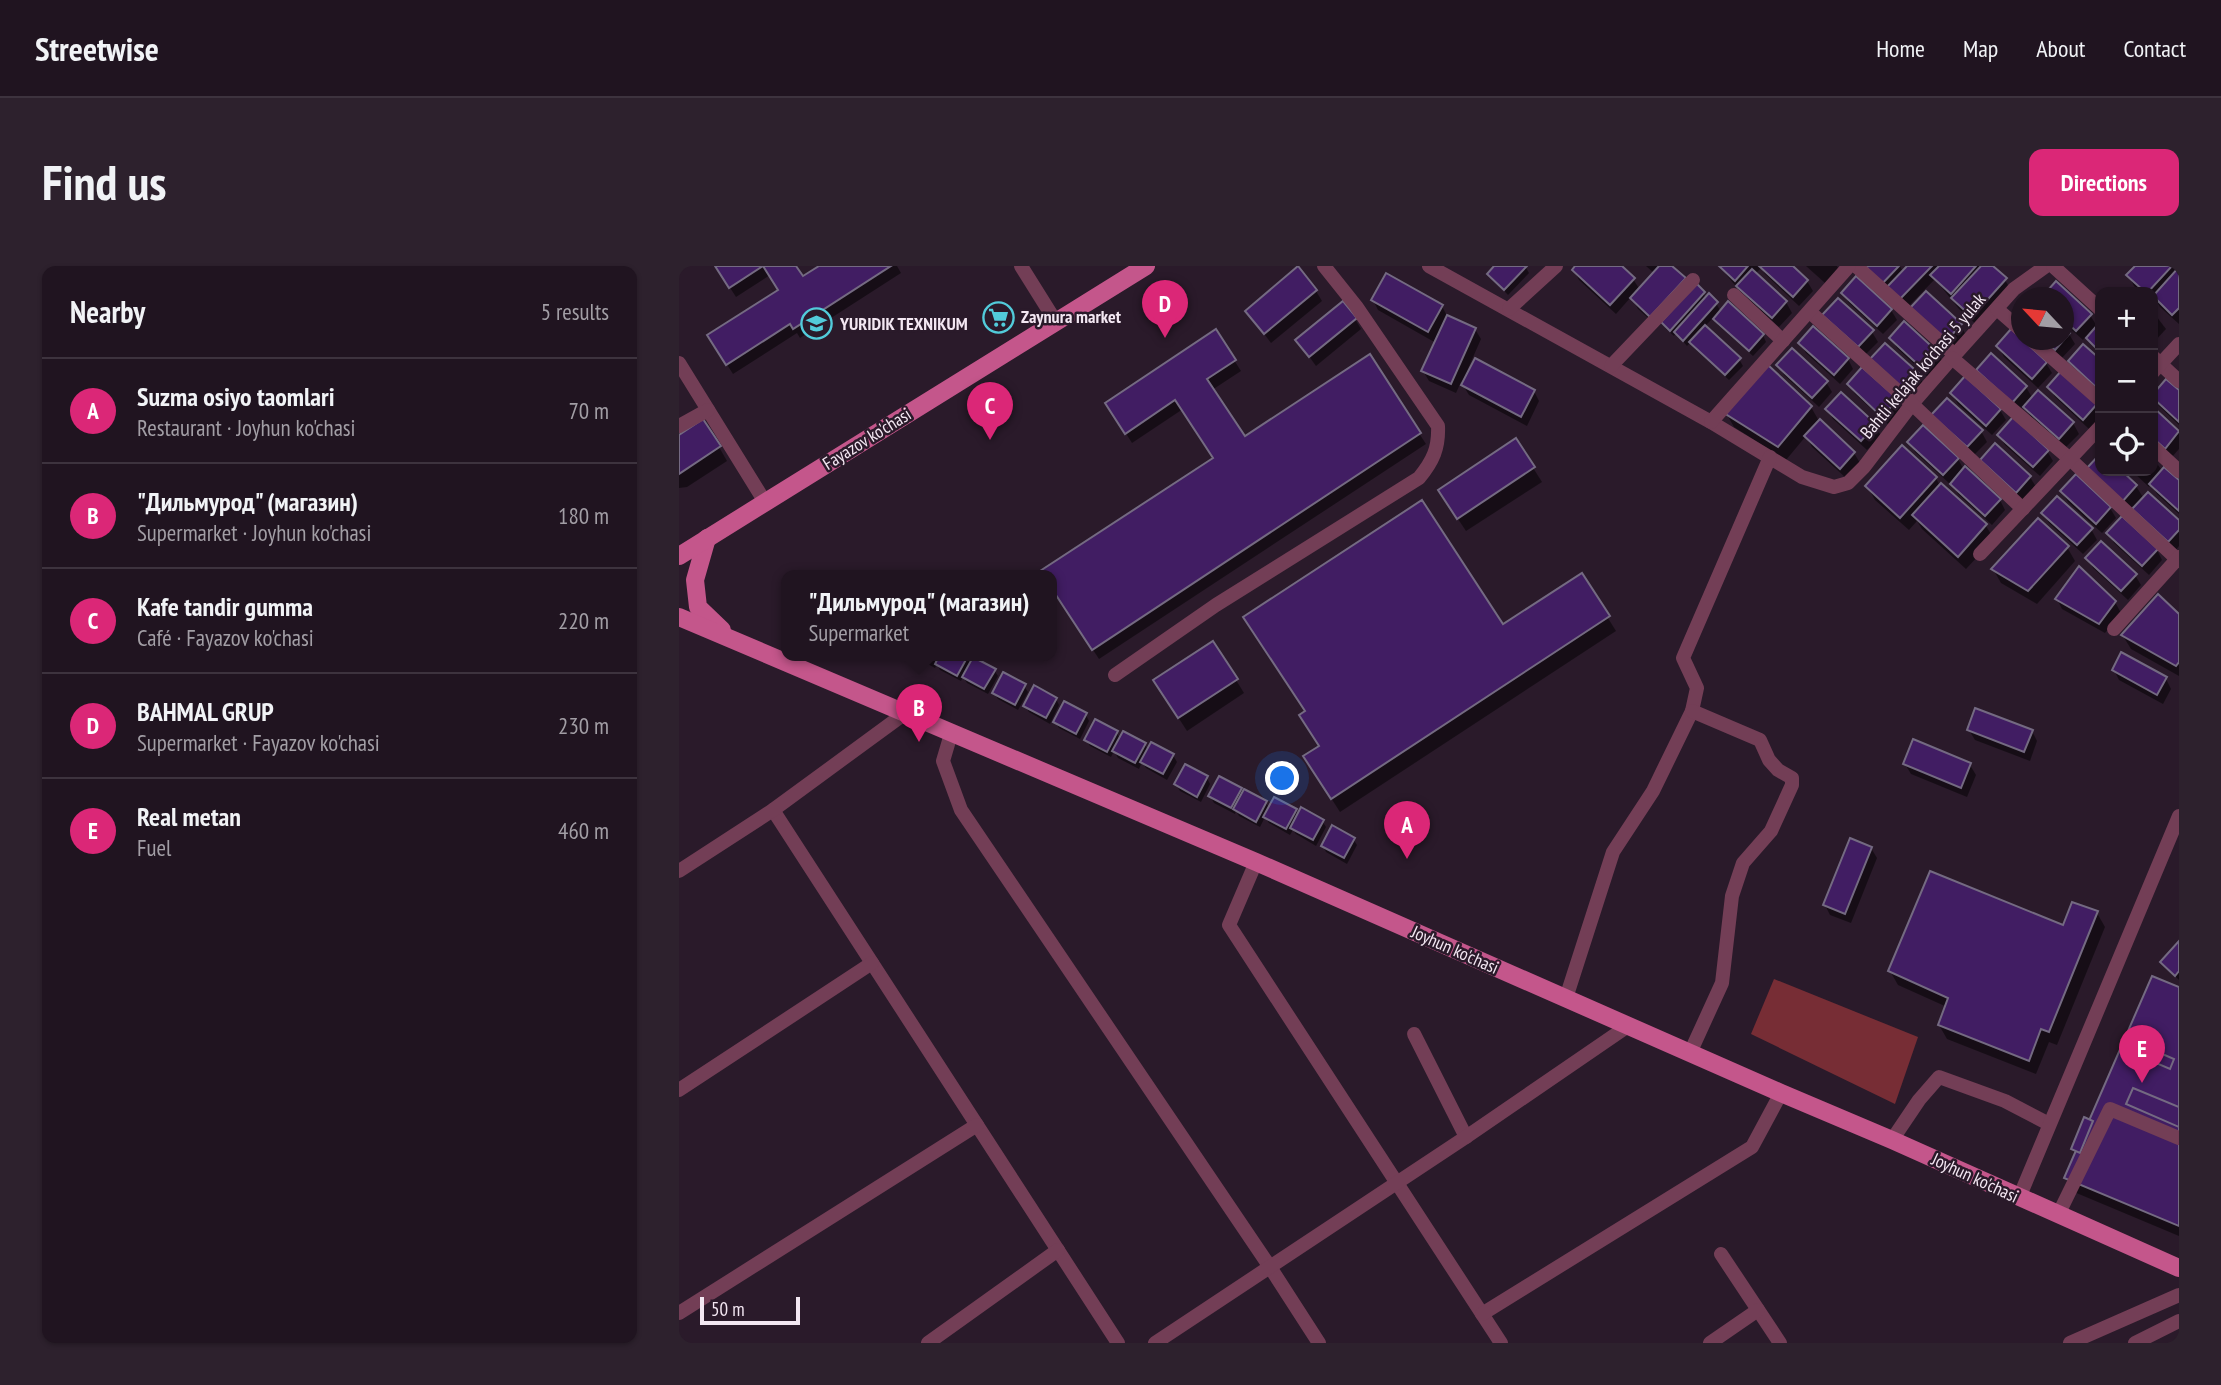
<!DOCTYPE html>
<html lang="en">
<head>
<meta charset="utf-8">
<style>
  body { margin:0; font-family:"PT Sans Narrow",sans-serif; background:#2d212d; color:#f1f3f6 }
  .controls { position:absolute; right:21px; top:21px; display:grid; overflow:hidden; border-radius:14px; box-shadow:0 2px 5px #0004 }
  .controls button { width:63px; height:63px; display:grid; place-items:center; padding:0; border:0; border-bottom:2px solid #3d333e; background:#201420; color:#f1f3f6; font:35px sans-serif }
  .compass { position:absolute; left:1332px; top:21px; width:63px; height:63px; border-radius:50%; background:#201420; box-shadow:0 2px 5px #0004; rotate:296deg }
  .scale { position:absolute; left:21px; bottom:18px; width:100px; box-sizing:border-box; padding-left:7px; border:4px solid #f3e7f2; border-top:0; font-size:19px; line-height:24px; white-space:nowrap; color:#f3e7f2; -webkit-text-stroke:5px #2a1a2a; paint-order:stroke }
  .you { position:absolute; left:604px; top:513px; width:24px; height:24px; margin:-18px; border:5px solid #fff; border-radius:50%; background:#1a73e8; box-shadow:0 0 0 10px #1a73e833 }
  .badge { display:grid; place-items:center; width:46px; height:46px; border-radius:50%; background:#db2777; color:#fff; font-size:23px; font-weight:700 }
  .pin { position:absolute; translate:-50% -58px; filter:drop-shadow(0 2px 4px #0008) }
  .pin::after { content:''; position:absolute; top:37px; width:24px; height:21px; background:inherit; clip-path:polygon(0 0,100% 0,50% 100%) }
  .popup { position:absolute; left:102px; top:304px; width:276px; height:91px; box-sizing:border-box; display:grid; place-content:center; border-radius:14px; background:#201420; filter:drop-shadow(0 2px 5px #0005); font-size:23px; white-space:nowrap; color:#a29ea5 }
  .popup b { font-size:26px; color:#f1f3f6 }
  .popup::after { content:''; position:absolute; left:50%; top:100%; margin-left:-14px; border:14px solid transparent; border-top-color:#201420 }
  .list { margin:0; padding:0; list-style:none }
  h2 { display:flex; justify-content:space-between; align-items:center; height:91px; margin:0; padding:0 28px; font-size:30px }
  h2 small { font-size:23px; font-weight:400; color:#a29ea5 }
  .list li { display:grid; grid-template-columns:46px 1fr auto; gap:21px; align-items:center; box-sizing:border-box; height:105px; padding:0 28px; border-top:2px solid #3d333e }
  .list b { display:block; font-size:26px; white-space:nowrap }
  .list p { margin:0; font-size:23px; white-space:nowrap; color:#a29ea5 }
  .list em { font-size:23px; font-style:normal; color:#a29ea5 }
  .icon { flex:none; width:38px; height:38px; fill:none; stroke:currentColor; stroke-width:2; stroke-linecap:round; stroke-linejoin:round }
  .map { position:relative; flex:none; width:1500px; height:1077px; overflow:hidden; border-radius:14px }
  header { display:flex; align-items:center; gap:42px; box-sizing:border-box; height:98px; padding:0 35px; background:#201420; border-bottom:2px solid #3d333e }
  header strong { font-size:33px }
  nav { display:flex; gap:38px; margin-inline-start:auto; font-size:24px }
  .intro { display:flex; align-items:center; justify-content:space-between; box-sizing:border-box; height:168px; padding:0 42px }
  h1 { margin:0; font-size:49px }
  .button { padding:18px 32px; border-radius:14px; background:#db2777; color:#fff; font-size:24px; font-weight:700 }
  main { display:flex; gap:42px; padding:0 42px }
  aside { flex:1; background:#201420; border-radius:14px; box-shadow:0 2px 5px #0004 }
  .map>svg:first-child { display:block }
  .green { fill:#772d35 }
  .shadow { fill:#0007 }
  .building { fill:#411d63; stroke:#746a82; stroke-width:2 }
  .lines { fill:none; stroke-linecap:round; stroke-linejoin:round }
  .minor { stroke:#733e56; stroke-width:14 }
  .major { stroke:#c4568b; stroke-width:18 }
  .labels { text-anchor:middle; stroke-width:5; stroke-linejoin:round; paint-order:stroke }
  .poi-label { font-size:18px; font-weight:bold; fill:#f3e7f2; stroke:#2a1a2a; text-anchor:start }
  .street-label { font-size:18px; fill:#f3e7f2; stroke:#2a1a2a }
</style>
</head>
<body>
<header>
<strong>Streetwise</strong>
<nav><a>Home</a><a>Map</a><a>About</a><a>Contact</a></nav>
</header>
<div class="intro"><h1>Find us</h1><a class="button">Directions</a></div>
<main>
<aside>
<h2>Nearby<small>5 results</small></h2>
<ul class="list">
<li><span class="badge">A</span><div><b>Suzma osiyo taomlari</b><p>Restaurant · Joyhun ko'chasi</p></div><em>70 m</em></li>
<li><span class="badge">B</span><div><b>&quot;Дильмурод&quot; (магазин)</b><p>Supermarket · Joyhun ko'chasi</p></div><em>180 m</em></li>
<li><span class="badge">C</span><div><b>Kafe tandir gumma</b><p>Café · Fayazov ko'chasi</p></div><em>220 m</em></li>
<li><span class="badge">D</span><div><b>BAHMAL GRUP</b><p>Supermarket · Fayazov ko'chasi</p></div><em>230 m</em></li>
<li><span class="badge">E</span><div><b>Real metan</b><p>Fuel</p></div><em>460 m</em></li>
</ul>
</aside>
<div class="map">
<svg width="1500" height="1077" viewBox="0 0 1500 1077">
  <rect width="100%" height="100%" fill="#2a1a2a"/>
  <!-- green -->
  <polygon class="green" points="1095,713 1239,771 1216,838 1072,768"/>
  <!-- shadow -->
  <g class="shadow">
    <polygon points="37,0 115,0 123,13 143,0 218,0 222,7 121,72 118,67 54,108 36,80 101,25 91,9 57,31"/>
    <polygon points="818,0 846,0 850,7 829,29 810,8"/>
    <polygon points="898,0 940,0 954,13 961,24 976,8 967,0 991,0 1024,27 1027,32 1037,37 1042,46 1084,69 1087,76 1074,90 1039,59 1035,51 1025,61 1060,93 1064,100 1050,114 1016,83 1012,76 1008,80 997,67 995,70 987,63 983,55 978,60 959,43 952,31 937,48 900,14 895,4"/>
    <polygon points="1040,0 1112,0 1128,15 1134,25 1120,40 1086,8 1082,2 1076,8 1107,36 1113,47 1100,61 1065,30"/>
    <polygon points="1127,0 1158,0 1159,2 1146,17"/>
    <polygon points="1189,0 1221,0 1224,6 1229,2 1227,0 1312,0 1326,14 1332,24 1299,60 1280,43 1256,13 1226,44"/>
    <polygon points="1458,0 1500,0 1500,58 1481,41 1477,34 1474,37 1474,26 1462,26 1455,20 1450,10"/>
    <polygon points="1377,18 1411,49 1419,62 1421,59 1421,89 1407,70 1404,74 1384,56 1384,32"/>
    <polygon points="637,25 643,35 592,77 568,45"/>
    <polygon points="1164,27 1212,44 1218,54 1204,68 1170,37"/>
    <polygon points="694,34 763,40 769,52 796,63 802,73 784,114 855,125 860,135 848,160 790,129 782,116 777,127 750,115 744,105 757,77 699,44"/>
    <polygon points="1474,46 1487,63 1474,77"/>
    <polygon points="676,53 682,63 637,100 619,75"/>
    <polygon points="1239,53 1281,59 1287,69 1274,84"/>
    <polygon points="1151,59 1193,66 1199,76 1185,90"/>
    <polygon points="537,66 562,105 533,124 565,173 690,91 747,178 420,393 373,322 536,193 504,143 453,177 434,147"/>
    <polygon points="1390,68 1396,78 1382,93 1361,74 1384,74"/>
    <polygon points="1212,72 1260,89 1266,99 1252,114 1218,82"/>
    <polygon points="1121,77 1169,93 1174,103 1161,118 1127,87"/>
    <polygon points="1319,80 1367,97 1373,107 1359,122 1325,91"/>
    <polygon points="1100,99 1147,116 1153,126 1140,141 1105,109"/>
    <polygon points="1089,102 1132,141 1140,155 1175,187 1181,197 1167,212 1133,181 1127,170 1107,194 1055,161 1047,147"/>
    <polygon points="1198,104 1240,110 1246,120 1232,135"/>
    <polygon points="1287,113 1321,144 1327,154 1313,169 1279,138 1273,128"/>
    <polygon points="1305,114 1347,121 1354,133 1359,126 1394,157 1400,168 1386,182 1352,151 1345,139 1339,146"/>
    <polygon points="1487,115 1500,127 1500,159 1480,140 1474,130"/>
    <polygon points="1170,118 1217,134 1223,145 1210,159 1176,128"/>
    <polygon points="1370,121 1418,138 1421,144 1421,150 1410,163 1376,131"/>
    <polygon points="1162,128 1196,159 1202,170 1188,184 1154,153 1148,143"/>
    <polygon points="1474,143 1500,167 1500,183 1492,192 1474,175"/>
    <polygon points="1260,159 1302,165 1308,176 1294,190"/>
    <polygon points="1320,169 1368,185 1374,195 1361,210 1326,179"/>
    <polygon points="0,171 40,181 48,195 8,221 0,222"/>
    <polygon points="837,175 863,216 787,265 769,238"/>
    <polygon points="1231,176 1279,193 1285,204 1321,234 1326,244 1313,259 1279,228 1272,216 1271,218 1236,186"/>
    <polygon points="1421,190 1421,205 1440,205 1457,220 1465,233 1500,257 1500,280 1496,285 1461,253 1454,240 1449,245 1409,204"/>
    <polygon points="1474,192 1484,206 1500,217 1500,248 1478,228 1472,218 1470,221 1453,205 1474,205"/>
    <polygon points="1309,204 1351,211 1357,221 1343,236"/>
    <polygon points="1257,212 1261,220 1307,260 1315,273 1287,303 1243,263 1238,255 1230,264 1196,234 1188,220"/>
    <polygon points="1383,226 1431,242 1437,252 1423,267 1389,236"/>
    <polygon points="1364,247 1412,263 1418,274 1404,288 1370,257"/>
    <polygon points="1430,267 1478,284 1483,294 1470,309 1435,277"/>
    <polygon points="1388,281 1396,295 1358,338 1322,317 1314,303"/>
    <polygon points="1409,292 1456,309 1462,319 1449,334 1414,302"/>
    <polygon points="1401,303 1436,336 1442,347 1426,367 1383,343 1378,333"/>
    <polygon points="902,309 937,365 661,546 634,504 641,481"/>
    <polygon points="1500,350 1500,410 1452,383 1444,370"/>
    <polygon points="234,390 287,390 292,397 315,404 319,410 309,428 288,417 284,411 282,415 261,404 258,398 256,402"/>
    <polygon points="1435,404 1487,413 1492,423 1484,438 1440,414"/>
    <polygon points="557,414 565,427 508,465 484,428"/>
    <polygon points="345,420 349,426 339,444 319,433 315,427"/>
    <polygon points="377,433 380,439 371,458 350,446 346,440"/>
    <polygon points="407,449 410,455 401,473 380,462 376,456"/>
    <polygon points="1290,464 1353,465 1358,475 1351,495 1296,474"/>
    <polygon points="438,467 441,473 466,478 469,485 494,489 498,496 488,514 467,502 463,496 460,503 439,492 435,485 432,491 411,480 407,474"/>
    <polygon points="1226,498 1291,499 1297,509 1288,531 1232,508"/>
    <polygon points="528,512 531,518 522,536 501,525 497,518"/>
    <polygon points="562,523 565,528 587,537 591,543 617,544 620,549 643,555 647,561 637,580 617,568 614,564 611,569 590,557 586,551 581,561 560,550 557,545 556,548 535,537 531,530"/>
    <polygon points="674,573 678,579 668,598 647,586 644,580"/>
    <polygon points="1192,582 1198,592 1172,657 1151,649 1146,639"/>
    <polygon points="1418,647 1426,661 1378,779 1370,776 1357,808 1268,773 1260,759 1268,741 1219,719 1211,705 1384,661"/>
    <polygon points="1500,678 1500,714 1483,697"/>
    <polygon points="1500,723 1500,970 1395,926 1387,912 1397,889 1393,883"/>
  </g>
  <!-- building -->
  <g class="building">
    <polygon points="36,0 117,0 124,10 140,0 212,0 114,63 111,58 47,99 28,69 99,24 84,0 50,22"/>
    <polygon points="619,0 638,24 585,68 566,45"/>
    <polygon points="815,0 848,0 825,24 808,8"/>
    <polygon points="896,0 943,0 956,12 931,39 893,4"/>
    <polygon points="980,0 993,0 1007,12 971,51 951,32"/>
    <polygon points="1040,0 1069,0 1056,15"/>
    <polygon points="1080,0 1114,0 1129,14 1114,31"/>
    <polygon points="1187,0 1220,0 1200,21"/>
    <polygon points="1228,0 1253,0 1219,35 1206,23"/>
    <polygon points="1260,0 1297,0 1272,28 1251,9"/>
    <polygon points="1302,0 1314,0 1328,12 1293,51 1272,32"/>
    <polygon points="1456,0 1493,0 1469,26 1466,26 1447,9"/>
    <polygon points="1500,1 1500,42 1493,49 1474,30"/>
    <polygon points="1073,3 1108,35 1093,52 1057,20"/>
    <polygon points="707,7 764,39 749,66 692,34"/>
    <polygon points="1177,10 1213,43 1198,60 1162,27"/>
    <polygon points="1377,15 1413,48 1397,65 1384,53 1384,32 1362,32"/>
    <polygon points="1017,17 1026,26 991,65 982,56"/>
    <polygon points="1247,25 1283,58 1267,75 1231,42"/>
    <polygon points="1030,27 1039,36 1004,75 995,66"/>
    <polygon points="1159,32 1195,64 1179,81 1143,49"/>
    <polygon points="664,35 678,52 630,91 616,74"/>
    <polygon points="1049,35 1085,68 1070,85 1034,53"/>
    <polygon points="768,49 797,62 772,118 742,105"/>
    <polygon points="1225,55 1261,88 1246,105 1210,72"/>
    <polygon points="1421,56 1421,86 1407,72"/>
    <polygon points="1026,59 1062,92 1046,109 1010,76"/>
    <polygon points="1134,60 1170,92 1155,109 1119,77"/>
    <polygon points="1384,61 1391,67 1376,84 1364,74 1384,74"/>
    <polygon points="537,63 557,94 528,113 566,170 691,88 742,167 413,384 373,323 373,310 364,310 361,305 534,192 496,134 446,168 426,137"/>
    <polygon points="1332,63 1368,96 1353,113 1317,80"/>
    <polygon points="1206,77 1242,109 1226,126 1190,94"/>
    <polygon points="1404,78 1421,93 1421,125 1389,95"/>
    <polygon points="1113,82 1149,115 1133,132 1097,99"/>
    <polygon points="1312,87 1348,120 1333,137 1297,104"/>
    <polygon points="796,92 856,124 842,151 782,119"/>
    <polygon points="1089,99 1133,140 1099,181 1045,147"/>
    <polygon points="1183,101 1219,133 1203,151 1168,118"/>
    <polygon points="1383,104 1419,137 1404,154 1368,121"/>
    <polygon points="1286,110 1322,143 1307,160 1271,127"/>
    <polygon points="1487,113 1500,124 1500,156 1474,132 1474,128"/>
    <polygon points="1359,124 1395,156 1380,173 1344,141"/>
    <polygon points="1162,126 1197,158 1182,175 1146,143"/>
    <polygon points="1268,132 1304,164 1288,181 1252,149"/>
    <polygon points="1474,141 1500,165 1486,183 1474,172"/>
    <polygon points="1334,151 1370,184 1354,201 1318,169"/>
    <polygon points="24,153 42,180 0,208 0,169"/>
    <polygon points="1141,153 1176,186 1161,203 1125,170"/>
    <polygon points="1244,159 1280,192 1264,209 1228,176"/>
    <polygon points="837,172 856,201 778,253 759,224"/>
    <polygon points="1316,177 1352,210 1337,227 1301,194"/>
    <polygon points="1223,179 1258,211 1221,252 1186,220"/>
    <polygon points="1421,188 1421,205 1443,205 1458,219 1443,236 1407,203"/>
    <polygon points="1286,200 1322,233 1306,250 1271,218"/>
    <polygon points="1485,201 1500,214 1500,245 1470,218"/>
    <polygon points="1397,208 1432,241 1417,258 1381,225"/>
    <polygon points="1262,217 1308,258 1279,291 1233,249"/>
    <polygon points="1469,226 1500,254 1500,264 1489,276 1453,243"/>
    <polygon points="1378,230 1414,262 1398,279 1362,247"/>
    <polygon points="743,234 824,358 903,307 931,350 652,533 624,490 640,480 620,449 626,445 564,351"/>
    <polygon points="1443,250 1479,283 1463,300 1427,267"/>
    <polygon points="1359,252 1390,280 1349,325 1312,303"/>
    <polygon points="1422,275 1458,308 1442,325 1406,292"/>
    <polygon points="1400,300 1437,335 1420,358 1376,333"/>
    <polygon points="1479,328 1500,348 1500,396 1497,400 1442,369"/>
    <polygon points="534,375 559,413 499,452 474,414"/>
    <polygon points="1442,386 1488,411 1478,429 1433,404"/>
    <polygon points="260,390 289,390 278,410 256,398"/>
    <polygon points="294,391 317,403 305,423 283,411"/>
    <polygon points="324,406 347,418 336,439 313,427"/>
    <polygon points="355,419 378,432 367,452 344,440"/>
    <polygon points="385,435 408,447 397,468 374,456"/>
    <polygon points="1296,442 1354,464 1345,486 1288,464"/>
    <polygon points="416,453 439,465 428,486 405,474"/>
    <polygon points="444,465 467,477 456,497 433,485"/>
    <polygon points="1234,473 1292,497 1282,522 1224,498"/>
    <polygon points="472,476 495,488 484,508 461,496"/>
    <polygon points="506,498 529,510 518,531 495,518"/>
    <polygon points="540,510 563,522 552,542 529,530"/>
    <polygon points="565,523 588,535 577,556 554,543"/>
    <polygon points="595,531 618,543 607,563 584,551"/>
    <polygon points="622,541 645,554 634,574 611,562"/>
    <polygon points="653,559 676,572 665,592 642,580"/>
    <polygon points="1171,572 1193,581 1166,648 1144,639"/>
    <polygon points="1251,605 1384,659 1393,636 1419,645 1370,766 1362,763 1350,795 1259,759 1269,732 1209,705"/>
    <polygon points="1500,675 1500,705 1496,710 1481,696"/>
    <polygon points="1473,710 1500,721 1500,960 1385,912"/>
    <polygon points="1481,787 1495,793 1491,803 1477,797"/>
    <polygon points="1454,822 1500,841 1500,861 1447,838"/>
    <polygon points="1405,851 1414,855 1401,887 1392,883"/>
  </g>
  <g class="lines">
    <!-- minor -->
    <g class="minor">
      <polyline points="342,0 377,56"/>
      <polyline points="750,0 1032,156 1123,211 1155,221 1169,217 1185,201 1233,138 1273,92 1335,23 1367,0"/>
      <polyline points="1177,0 1276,89"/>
      <polyline points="1374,0 1421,43"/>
      <polyline points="1055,29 1104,75"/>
      <polyline points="830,43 877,0"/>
      <polyline points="1318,43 1342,64"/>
      <polyline points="1131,46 1233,138 1344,243"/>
      <polyline points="1353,74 1421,134"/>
      <polyline points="1474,91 1500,115"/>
      <polyline points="1273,92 1391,193 1500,295"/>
      <polyline points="0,97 86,236"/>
      <polyline points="932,100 1014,14"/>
      <polyline points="1474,106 1500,78"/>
      <polyline points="1032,156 1170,0"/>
      <polyline points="0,160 29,144"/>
      <polyline points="1474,181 1500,205"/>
      <polyline points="1301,288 1421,161"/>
      <polyline points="1435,363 1500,291"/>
      <path d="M436 409 537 339 740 212C754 195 760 182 759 160L677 40 645 0"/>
      <polyline points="272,468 264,495 282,544 591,1001 640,1077"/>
      <polyline points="94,544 439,1077"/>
      <polyline points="577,596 550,659 822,1077"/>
      <polyline points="0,605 94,544 225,448"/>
      <polyline points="887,732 934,586 974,525 1013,445 1018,422 1004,392 1091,191"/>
      <polyline points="735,768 787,871"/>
      <polyline points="1011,787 1043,717 1053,630 1064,597 1092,565 1113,519 1113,512 1099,504 1090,494 1081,474 1013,445"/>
      <polyline points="0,824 193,697"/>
      <polyline points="1213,874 1240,834 1260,811 1326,835 1370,858"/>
      <polyline points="1340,932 1500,550"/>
      <polyline points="1379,949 1431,843 1500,872"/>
      <polyline points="1042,988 1101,1077"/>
      <polyline points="0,1047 298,859"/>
      <polyline points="803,1048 1073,881 1102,827"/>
      <polyline points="249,1077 379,984"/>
      <polyline points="476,1077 787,871 949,760"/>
      <polyline points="1031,1077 1079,1044"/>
      <polyline points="1391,1077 1500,1029"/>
      <polyline points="1456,1077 1500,1055"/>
    </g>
    <!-- major -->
    <g class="major">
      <polyline points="28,272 16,314 19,341 43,364"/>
      <polyline points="0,290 467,0"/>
      <polyline points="0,351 577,596 1102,827 1213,874 1500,1002"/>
    </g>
  </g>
  <!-- icons -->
  <defs>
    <symbol id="supermarket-ring" viewBox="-11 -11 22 22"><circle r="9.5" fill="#2a1a2a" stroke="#52cbda" stroke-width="1.5"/><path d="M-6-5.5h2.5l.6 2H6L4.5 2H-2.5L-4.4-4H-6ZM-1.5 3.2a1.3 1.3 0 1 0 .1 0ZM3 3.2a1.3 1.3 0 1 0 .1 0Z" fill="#52cbda"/></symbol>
    <symbol id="university-ring" viewBox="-11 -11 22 22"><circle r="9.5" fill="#2a1a2a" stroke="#52cbda" stroke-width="1.5"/><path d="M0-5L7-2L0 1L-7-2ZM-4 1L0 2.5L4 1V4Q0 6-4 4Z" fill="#52cbda"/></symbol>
  </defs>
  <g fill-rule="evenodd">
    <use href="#supermarket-ring" x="302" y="34" width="35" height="35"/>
    <use href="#university-ring" x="120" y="40" width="35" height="35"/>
  </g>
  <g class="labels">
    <!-- poi labels -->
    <g class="poi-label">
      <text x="342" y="57">Zaynura market</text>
      <text x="161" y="64">YURIDIK TEXNIKUM</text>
    </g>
    <!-- street labels -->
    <g class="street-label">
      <text transform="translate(1244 100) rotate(-50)" y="6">Bahtli kelajak ko'chasi 5 yulak</text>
      <text transform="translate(188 173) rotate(-32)" y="6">Fayazov ko'chasi</text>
      <text transform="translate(776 684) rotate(24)" y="6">Joyhun ko'chasi</text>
      <text transform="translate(1296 912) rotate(25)" y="6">Joyhun ko'chasi</text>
    </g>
  </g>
</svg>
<div class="controls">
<button>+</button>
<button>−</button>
<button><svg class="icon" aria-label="locate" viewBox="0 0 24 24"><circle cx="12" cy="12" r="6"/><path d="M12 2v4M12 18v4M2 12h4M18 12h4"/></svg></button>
</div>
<svg class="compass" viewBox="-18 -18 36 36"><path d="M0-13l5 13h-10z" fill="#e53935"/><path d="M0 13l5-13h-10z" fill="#a29ea5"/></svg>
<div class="scale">50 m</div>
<div class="you"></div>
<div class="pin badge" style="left:728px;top:593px">A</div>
<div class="pin badge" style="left:240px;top:476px">B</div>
<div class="popup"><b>&quot;Дильмурод&quot; (магазин)</b>Supermarket</div>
<div class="pin badge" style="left:311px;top:174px">C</div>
<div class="pin badge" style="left:486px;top:72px">D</div>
<div class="pin badge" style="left:1463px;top:817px">E</div>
</div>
</main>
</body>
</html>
